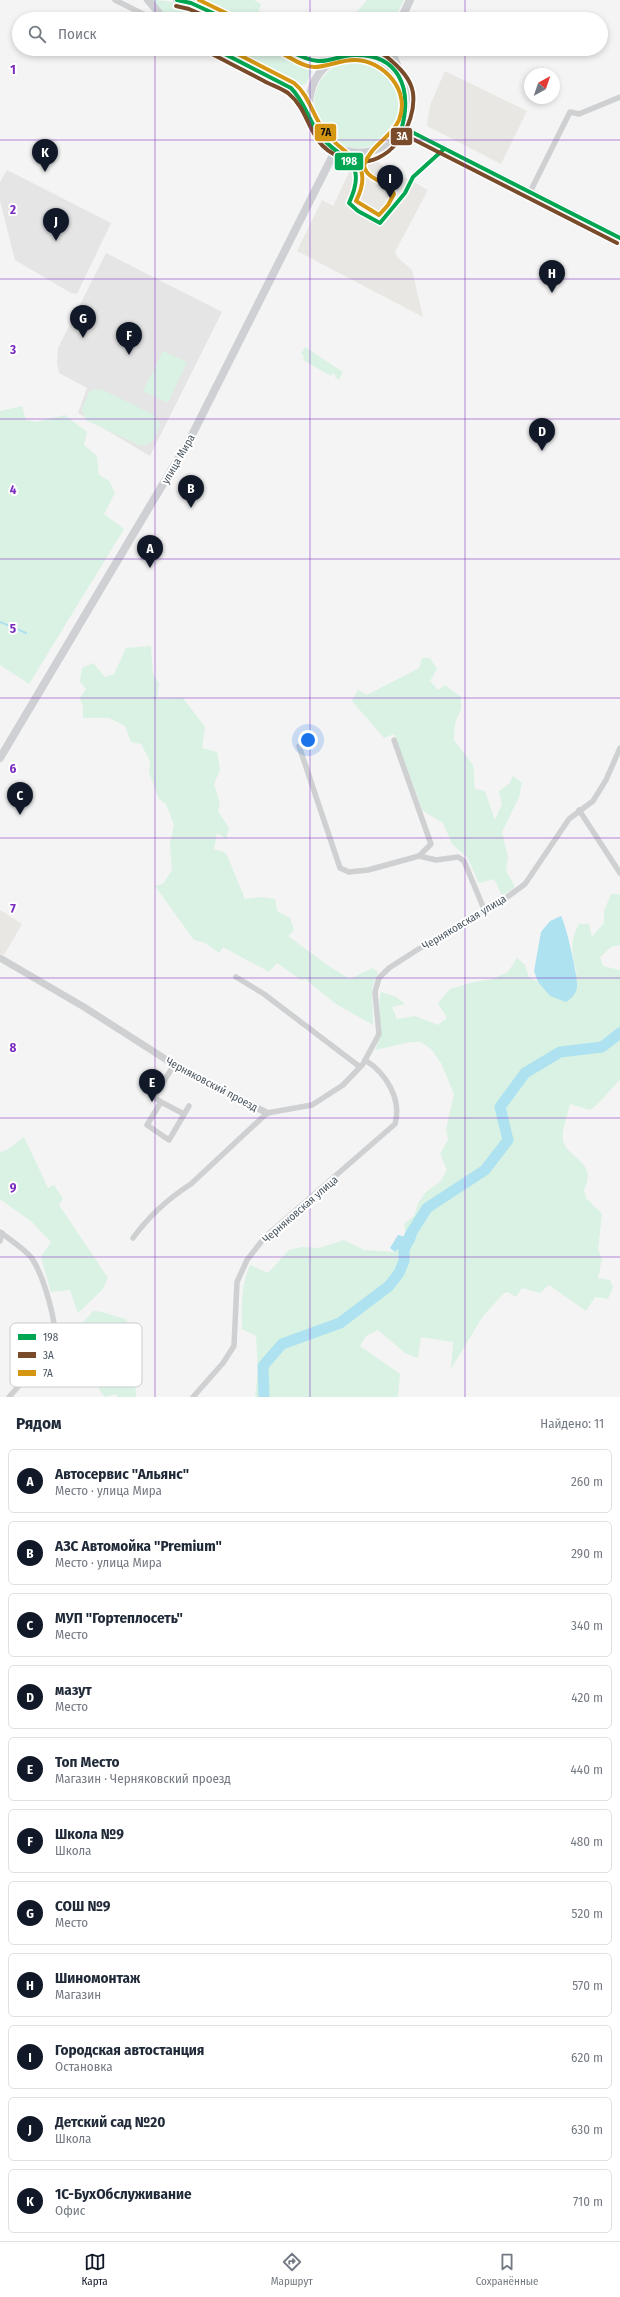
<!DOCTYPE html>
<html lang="ru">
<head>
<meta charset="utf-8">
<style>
  body { margin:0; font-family:"Fira Sans Condensed",sans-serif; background:#f2f2f3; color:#1f2937 }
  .compass { position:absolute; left:524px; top:68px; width:36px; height:36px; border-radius:50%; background:#fff; box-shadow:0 2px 6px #0003; rotate:40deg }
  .you { position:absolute; left:308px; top:740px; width:14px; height:14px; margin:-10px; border:3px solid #fff; border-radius:50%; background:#1a73e8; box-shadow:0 0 0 6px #1a73e833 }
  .badge { display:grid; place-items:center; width:26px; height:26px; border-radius:50%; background:#111827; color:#fff; font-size:13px; font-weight:700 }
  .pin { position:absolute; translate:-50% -33px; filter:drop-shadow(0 1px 2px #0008) }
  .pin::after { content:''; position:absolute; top:21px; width:14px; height:12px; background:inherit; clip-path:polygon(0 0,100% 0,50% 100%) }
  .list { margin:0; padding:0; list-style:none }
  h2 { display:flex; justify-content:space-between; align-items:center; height:52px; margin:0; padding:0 16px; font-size:17px }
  h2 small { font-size:13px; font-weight:400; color:#747a83 }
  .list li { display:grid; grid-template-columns:26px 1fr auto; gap:12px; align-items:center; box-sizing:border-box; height:64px; margin:0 8px 8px; padding:0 8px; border:1px solid #e0e1e3; border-radius:6px }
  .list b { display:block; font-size:15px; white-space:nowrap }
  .list p { margin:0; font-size:13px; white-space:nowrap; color:#747a83 }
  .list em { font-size:13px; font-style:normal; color:#747a83 }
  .icon { flex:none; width:22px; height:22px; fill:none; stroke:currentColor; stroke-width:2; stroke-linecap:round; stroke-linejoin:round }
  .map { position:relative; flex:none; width:620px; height:1397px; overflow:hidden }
  .search { position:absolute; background:#fff; box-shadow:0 2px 6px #0003; left:12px; right:12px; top:12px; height:44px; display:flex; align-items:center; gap:10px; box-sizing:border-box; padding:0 14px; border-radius:22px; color:#747a83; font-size:15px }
  .sheet { height:844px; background:#fff }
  nav { display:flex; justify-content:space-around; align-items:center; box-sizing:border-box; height:56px; border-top:1px solid #e0e1e3; background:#fff; font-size:11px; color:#747a83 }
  nav a { display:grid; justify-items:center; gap:2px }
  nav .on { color:#111827 }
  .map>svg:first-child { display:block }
  .commercial { fill:#e8e7e3 }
  .education { fill:#e6e5e6 }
  .green { fill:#d9f2e3 }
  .water { fill:#aee2f0 }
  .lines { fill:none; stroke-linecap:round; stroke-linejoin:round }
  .stream { stroke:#aee2f0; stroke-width:2 }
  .river { stroke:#aee2f0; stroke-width:11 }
  .minor { stroke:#ced0d2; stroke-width:5.5 }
  .tertiary { stroke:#ced0d2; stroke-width:7 }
  .secondary { stroke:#ced0d4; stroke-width:8 }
  .bus-1-casing { stroke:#fff; stroke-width:7 }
  .bus-2-casing { stroke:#fff; stroke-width:7 }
  .bus-3-casing { stroke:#fff; stroke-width:7 }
  .bus-1 { stroke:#00a651; stroke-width:4 }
  .bus-2 { stroke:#7a4b2a; stroke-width:4 }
  .bus-3 { stroke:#d49613; stroke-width:4 }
  .grid { fill:none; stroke:#7b2cbf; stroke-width:1; stroke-opacity:0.55 }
  .labels { text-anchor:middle; stroke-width:4; stroke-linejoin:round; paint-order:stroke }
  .street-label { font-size:11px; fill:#4a5661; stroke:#fff }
  .key { fill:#fff; stroke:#c9ccd0; stroke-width:1 }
  .key-label { font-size:11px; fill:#4a5661 }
  .grid-label { font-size:13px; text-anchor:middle; font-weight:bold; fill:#7b2cbf; stroke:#fff; stroke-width:4; stroke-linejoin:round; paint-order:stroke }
  .line-badge { stroke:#fff; stroke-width:1.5 }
  .badge-label { font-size:11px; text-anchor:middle; font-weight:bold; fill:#fff }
  .pale-badge-label { font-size:11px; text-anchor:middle; font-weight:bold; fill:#111 }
</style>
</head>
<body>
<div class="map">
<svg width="620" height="1397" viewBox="0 0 620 1397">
  <rect width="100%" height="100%" fill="#f4f4f4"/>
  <!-- commercial -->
  <g class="commercial">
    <polygon points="445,71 527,111 501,164 427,126 430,105"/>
    <polygon points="375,161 428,190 395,252 397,257 412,270 423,317 297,251 322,200 333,206 354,162"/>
    <polygon points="0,910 22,924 4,955 0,953"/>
  </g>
  <!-- education -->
  <g class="education">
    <polygon points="7,170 111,223 77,294 71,293 15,260 0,201 0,182"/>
    <polygon points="106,253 222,312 150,456 78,413 87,388 59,373 57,363 58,348"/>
  </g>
  <!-- green -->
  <g class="green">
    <path d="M152 0C175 0 195 9 216 19H170Z"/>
    <polygon points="192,0 254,0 261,4 256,19 237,19 205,3"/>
    <polygon points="367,0 404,0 394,19 338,19 355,14"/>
    <polygon points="225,49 249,49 250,51 251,49 275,49 308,65 312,71 306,84 297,86"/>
    <polygon points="301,49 350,49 321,58 304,53"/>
    <circle cx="358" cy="104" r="44"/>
    <polygon points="305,347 343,372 339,380 335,377 335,374 333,373 331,376 303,360 304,356 301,354"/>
    <polygon points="163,351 187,362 168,403 143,391"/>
    <path d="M95 389 103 390 154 415 160 424C156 436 153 446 139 445L86 420 82 409 89 392Z"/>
    <polygon points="22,406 26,420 36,422 65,415 87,432 84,445 97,456 99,475 109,481 115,493 104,514 124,529 29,684 0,665 0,411"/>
    <polygon points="151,646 153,674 159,683 157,699 183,698 205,727 202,748 217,752 220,770 214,784 220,803 218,811 229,828 226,839 217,833 214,849 226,853 245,899 262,897 275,899 277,911 290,918 294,930 288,936 330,967 350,979 373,968 378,972 372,988 373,1025 336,1004 305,979 301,980 277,963 269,972 223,947 219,953 205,943 194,940 155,886 163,884 172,870 170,845 174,825 166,804 159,799 149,772 150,761 141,744 131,742 125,726 109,718 83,718 83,707 80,698 86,689 80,682 82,668 93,663 105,677 114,674 126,648"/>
    <polygon points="422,658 430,658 437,669 430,681 438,690 445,685 461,697 461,709 455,723 454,740 473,765 475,789 485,791 495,820 502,804 499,791 509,784 513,776 522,783 519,797 502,832 508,857 506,871 515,887 502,896 494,879 479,883 467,857 452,844 443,823 423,811 394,734 384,738 352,701 358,690 367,695 419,668"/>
    <path d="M611 894H620V945L611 947 600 957 603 966 620 970V1080C609 1090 602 1102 590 1110L570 1104C568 1114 561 1131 563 1141 569 1160 598 1161 584 1190L586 1198 602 1214 598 1250 602 1259 598 1278 610 1280 613 1287 608 1299 595 1297 586 1311 549 1285 540 1293 522 1288 516 1297 508 1292 504 1293 483 1316 451 1369 453 1342 421 1337 418 1358 405 1353 378 1330 366 1336 360 1346 400 1374 398 1397H255L258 1371 256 1336 242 1329C241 1306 241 1287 250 1265L268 1273 289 1250 302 1247 319 1248 344 1240 364 1250 395 1252 398 1249C408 1252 412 1247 416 1239L406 1235 404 1224 414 1216 418 1203 427 1191 440 1182 447 1170 440 1154 448 1140 446 1129 454 1094 441 1063 431 1049 421 1042H411L375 1050C385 1028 376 1013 381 992L396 997 405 1004 392 1007 397 1019 415 1016 438 1025 447 1018 438 1003 450 989 474 982 493 979 508 972 517 958 525 965 529 978 538 982 550 996 577 973C572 955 569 941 579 924H589L592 937 604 923V911Z"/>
    <polygon points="24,1137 48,1188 54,1185 63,1199 59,1205 108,1278 102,1290 78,1313 70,1290 51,1292 41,1257 51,1242 32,1222 0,1199 0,1152 7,1150"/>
    <path d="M93 1311C105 1311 114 1317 126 1319L135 1341 125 1349 128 1367 135 1378 136 1397H117V1394L105 1397 99 1389 98 1380 87 1371 104 1347 82 1324Z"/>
  </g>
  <!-- water -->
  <g class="water">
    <path d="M561 916C565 921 579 979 577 987 576 994 572 998 566 1002L550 996 538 982 534 971 541 932 550 921Z"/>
    <path d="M417 1226C418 1238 413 1254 398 1249L395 1252 390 1248 398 1235 411 1238 414 1227Z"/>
  </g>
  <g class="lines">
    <!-- stream -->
    <polyline class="stream" points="0,622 26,633"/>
    <!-- river -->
    <polyline class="river" points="264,1397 263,1366 282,1344 340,1323 389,1286 399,1273 404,1261 404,1250 410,1235 427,1208 485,1170 508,1140 500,1107 525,1073 560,1052 602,1047 620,1033"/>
    <!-- minor -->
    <g class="minor">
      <polyline points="115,0 153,19"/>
      <polyline points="530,192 570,112 579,114 620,97"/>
      <polyline points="394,740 431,844 419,856"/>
      <polyline points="299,746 340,868 349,872 368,870 419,856 436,860 458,857 464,861 484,909"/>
      <polyline points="579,810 620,873"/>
      <polyline points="236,977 264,994 360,1067"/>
      <polyline points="174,1065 154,1097 161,1102 147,1125 169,1140 189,1106"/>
      <polyline points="161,1102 184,1114"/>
      <path d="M0 1232C8 1238 29 1252 33 1260 45 1280 56 1321 56 1344L9 1397"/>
      <path d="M133 1238C149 1216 169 1198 191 1184L267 1113 312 1105 343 1085 363 1064 379 1034 375 992 379 978 389 968 417 950 506 898 525 884 569 819 593 801 606 780 620 748"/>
      <polyline points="0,1241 2,1233"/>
      <path d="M193 1397 223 1363 234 1346 237 1282 247 1260 265 1237 395 1124C402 1099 386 1073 365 1060"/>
    </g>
    <!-- tertiary -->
    <g class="tertiary">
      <polyline points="402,127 620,238"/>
      <polyline points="0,958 84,1007 184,1071 267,1113"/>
    </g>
    <!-- secondary -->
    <g class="secondary">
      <polyline points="148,0 164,19"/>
      <polyline points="177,0 191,3 226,19"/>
      <polyline points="401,19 410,0"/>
      <path d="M215 49 291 88C308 103 309 128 325 141 361 168 412 145 407 98 406 82 396 65 391 49"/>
      <polyline points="286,49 313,61 377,49"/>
      <polyline points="362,55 382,61 398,75"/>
      <path d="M309 110C308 89 317 67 338 59"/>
      <polyline points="0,758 191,437 336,149"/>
    </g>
    <defs>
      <g id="bus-1">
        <polyline points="177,0 191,3 226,19"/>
        <path d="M215 49 291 88C304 101 308 118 318 133 339 162 370 157 349 203L358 211 380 223 405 193 413 177 444 149"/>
        <path d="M286 49C296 54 306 60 318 61 330 62 342 55 354 55 399 54 412 88 402 127L620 238"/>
      </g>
      <g id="bus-2">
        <polyline points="176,6 189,9 212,19"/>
        <path d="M212 54C229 63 247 72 264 81 271 85 281 88 288 93 315 115 305 151 353 161 389 168 417 125 413 93 411 78 398 66 387 57 360 37 326 64 299 49"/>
        <polyline points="399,132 617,243"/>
      </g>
      <g id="bus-3">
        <polyline points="199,0 228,14"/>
        <path d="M228 49 294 83C309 95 312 114 323 129 342 157 377 159 356 201L379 215 388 205 394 194C390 181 366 181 364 165 371 145 391 138 399 120 411 91 384 61 356 60 342 59 328 67 314 67 303 67 293 59 283 54"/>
      </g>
    </defs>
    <!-- bus-1 casing -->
    <use href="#bus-1" class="bus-1-casing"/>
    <!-- bus-2 casing -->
    <use href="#bus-2" class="bus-2-casing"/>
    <!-- bus-3 casing -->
    <use href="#bus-3" class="bus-3-casing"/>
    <!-- bus-1 -->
    <use href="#bus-1" class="bus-1"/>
    <!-- bus-2 -->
    <use href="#bus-2" class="bus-2"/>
    <!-- bus-3 -->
    <use href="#bus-3" class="bus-3"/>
  </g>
  <!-- grid -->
  <path class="grid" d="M155 0V19M310 0V19M465 0V19M155 49V1397M310 49V1397M465 49V1397M0 140H620M0 279H620M0 419H620M0 559H620M0 698H620M0 838H620M0 978H620M0 1118H620M0 1257H620"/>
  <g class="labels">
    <!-- street labels -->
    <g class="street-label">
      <text transform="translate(178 459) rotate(-60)" y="4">улица Мира</text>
      <text transform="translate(464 922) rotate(-31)" y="4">Черняковская улица</text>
      <text transform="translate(212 1084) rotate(28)" y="4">Черняковский проезд</text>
      <text transform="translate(300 1209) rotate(-41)" y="4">Черняковская улица</text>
    </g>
  </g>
  <!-- legend -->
  <rect x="10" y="1323" width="132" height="64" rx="6" class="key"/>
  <rect x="18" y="1334" width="18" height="6" fill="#00a651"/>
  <rect x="18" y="1352" width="18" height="6" fill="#7a4b2a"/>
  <rect x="18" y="1370" width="18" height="6" fill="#d49613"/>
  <g class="key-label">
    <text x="43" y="1341">198</text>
    <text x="43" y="1359">3А</text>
    <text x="43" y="1377">7А</text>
  </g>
  <g class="grid-label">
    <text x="13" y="74">1</text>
    <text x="13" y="214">2</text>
    <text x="13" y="354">3</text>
    <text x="13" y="494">4</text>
    <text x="13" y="633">5</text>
    <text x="13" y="773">6</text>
    <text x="13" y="913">7</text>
    <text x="13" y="1052">8</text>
    <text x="13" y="1192">9</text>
  </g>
  <g class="line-badge">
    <rect x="314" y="123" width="23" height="19" rx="4" fill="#d49613"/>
    <rect x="390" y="127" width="23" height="19" rx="4" fill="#7a4b2a"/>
    <rect x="334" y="152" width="30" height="19" rx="4" fill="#00a651"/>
  </g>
  <g class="badge-label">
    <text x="402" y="140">3А</text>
    <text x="349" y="165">198</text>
  </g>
  <g class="pale-badge-label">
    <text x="326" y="136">7А</text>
  </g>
</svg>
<svg class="compass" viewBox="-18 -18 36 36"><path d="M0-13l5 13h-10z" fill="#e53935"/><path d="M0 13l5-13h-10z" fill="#747a83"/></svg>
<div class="you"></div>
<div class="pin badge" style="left:150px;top:568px">A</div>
<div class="pin badge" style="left:191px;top:508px">B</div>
<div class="pin badge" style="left:20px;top:815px">C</div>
<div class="pin badge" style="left:542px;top:451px">D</div>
<div class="pin badge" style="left:152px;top:1102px">E</div>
<div class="pin badge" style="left:129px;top:355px">F</div>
<div class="pin badge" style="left:83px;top:338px">G</div>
<div class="pin badge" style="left:552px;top:293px">H</div>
<div class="pin badge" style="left:390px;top:198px">I</div>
<div class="pin badge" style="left:56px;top:241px">J</div>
<div class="pin badge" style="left:45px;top:172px">K</div>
<div class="search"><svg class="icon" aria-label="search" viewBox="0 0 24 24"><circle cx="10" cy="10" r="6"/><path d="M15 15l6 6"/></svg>Поиск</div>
</div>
<section class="sheet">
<h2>Рядом<small>Найдено: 11</small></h2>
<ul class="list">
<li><span class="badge">A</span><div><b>Автосервис &quot;Альянс&quot;</b><p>Место · улица Мира</p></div><em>260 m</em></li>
<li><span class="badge">B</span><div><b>АЗС Автомойка &quot;Premium&quot;</b><p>Место · улица Мира</p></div><em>290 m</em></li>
<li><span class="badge">C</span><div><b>МУП &quot;Гортеплосеть&quot;</b><p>Место</p></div><em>340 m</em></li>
<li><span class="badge">D</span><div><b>мазут</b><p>Место</p></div><em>420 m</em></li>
<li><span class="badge">E</span><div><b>Топ Место</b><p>Магазин · Черняковский проезд</p></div><em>440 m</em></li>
<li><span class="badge">F</span><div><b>Школа №9</b><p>Школа</p></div><em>480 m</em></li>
<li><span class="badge">G</span><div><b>СОШ №9</b><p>Место</p></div><em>520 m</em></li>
<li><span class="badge">H</span><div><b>Шиномонтаж</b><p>Магазин</p></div><em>570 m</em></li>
<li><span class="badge">I</span><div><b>Городская автостанция</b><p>Остановка</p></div><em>620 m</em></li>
<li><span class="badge">J</span><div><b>Детский сад №20</b><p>Школа</p></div><em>630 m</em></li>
<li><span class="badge">K</span><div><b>1С-БухОбслуживание</b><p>Офис</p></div><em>710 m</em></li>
</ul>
</section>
<nav>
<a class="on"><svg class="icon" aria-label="map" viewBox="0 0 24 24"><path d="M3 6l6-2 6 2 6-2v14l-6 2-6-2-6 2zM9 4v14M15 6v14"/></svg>Карта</a>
<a><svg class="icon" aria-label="directions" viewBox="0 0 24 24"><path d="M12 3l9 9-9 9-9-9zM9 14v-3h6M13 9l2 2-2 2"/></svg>Маршрут</a>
<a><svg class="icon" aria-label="saved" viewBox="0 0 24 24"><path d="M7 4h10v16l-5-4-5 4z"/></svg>Сохранённые</a>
</nav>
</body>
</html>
